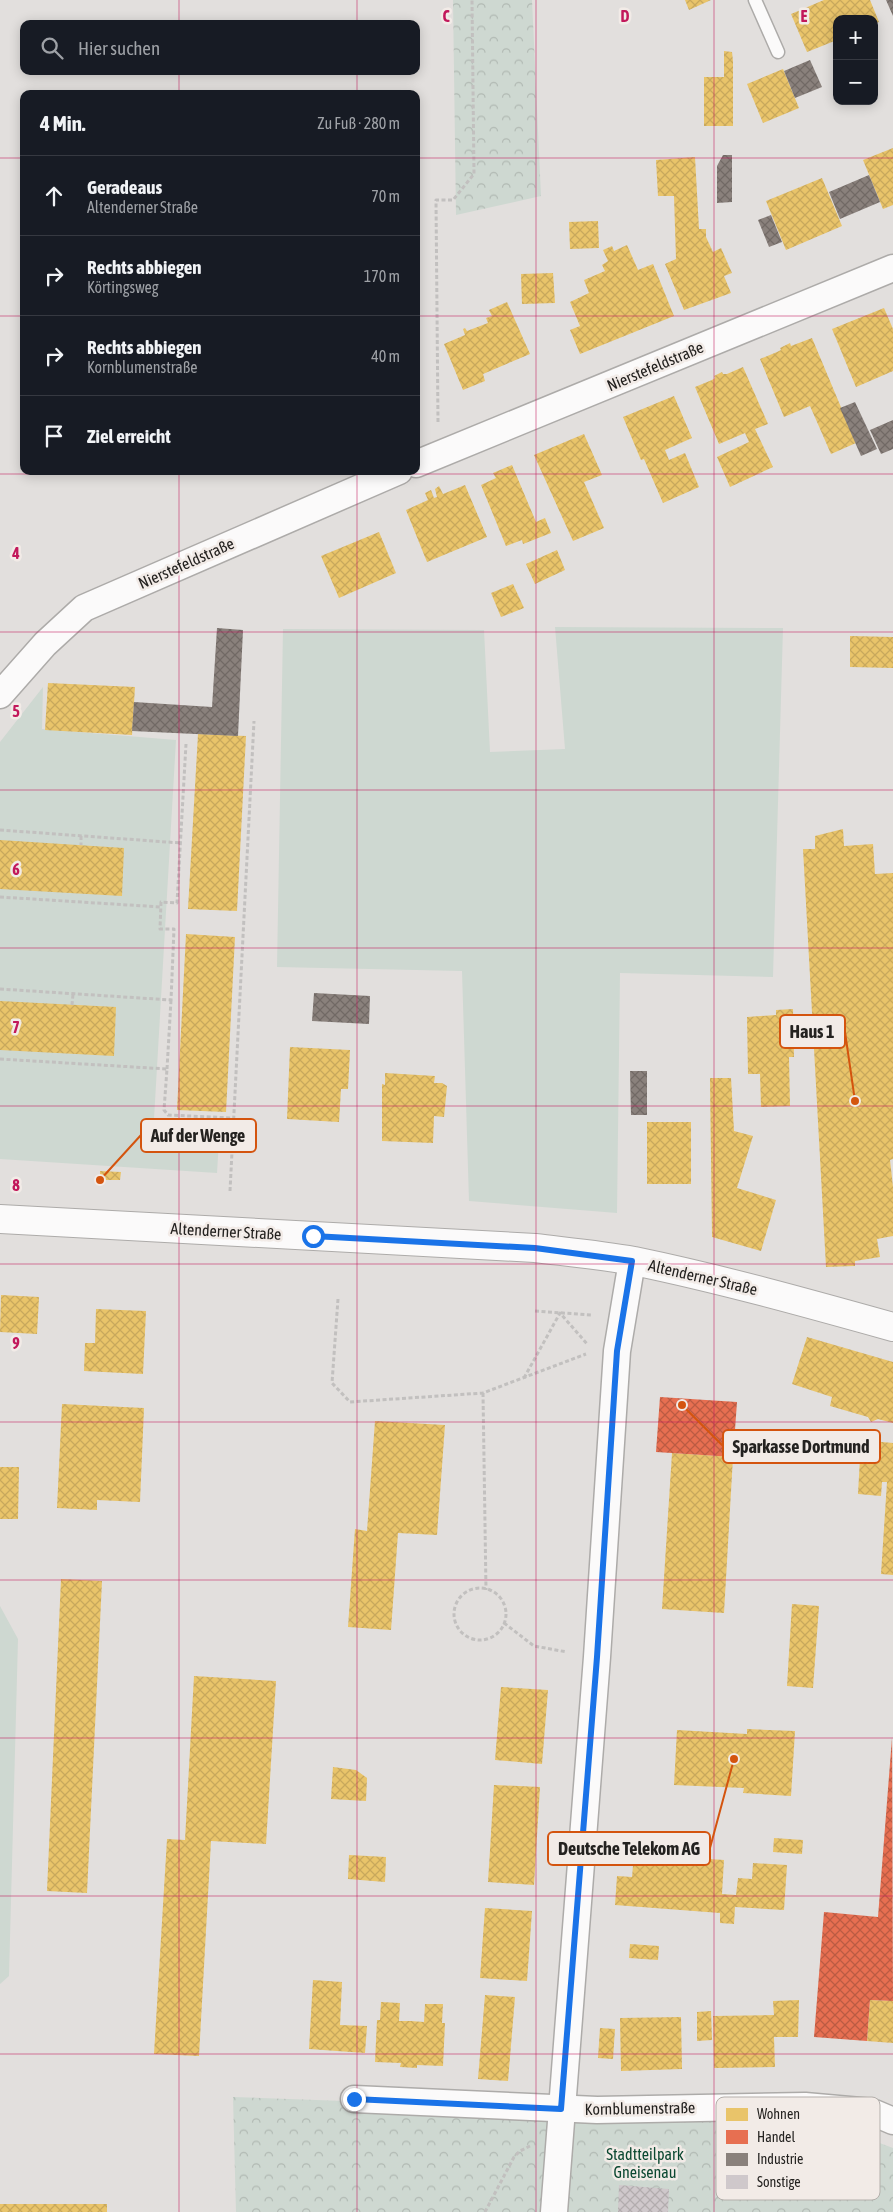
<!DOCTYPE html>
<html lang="de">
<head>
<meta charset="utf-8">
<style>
  body { margin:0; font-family:"Asap Condensed",sans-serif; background:#20242c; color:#f1f3f6 }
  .controls { position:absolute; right:15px; top:15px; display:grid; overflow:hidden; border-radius:10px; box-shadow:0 2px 12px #0003 }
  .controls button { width:45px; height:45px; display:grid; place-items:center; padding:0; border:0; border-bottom:1px solid #363941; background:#171b24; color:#f1f3f6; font:25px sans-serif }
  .stop { position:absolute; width:15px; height:15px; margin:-11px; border:4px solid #1a73e8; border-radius:50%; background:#fff }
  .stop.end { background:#1a73e8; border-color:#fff; box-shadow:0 1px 5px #0008 }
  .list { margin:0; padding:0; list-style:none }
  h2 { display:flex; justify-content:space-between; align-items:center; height:65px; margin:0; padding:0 20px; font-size:21px }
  h2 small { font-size:16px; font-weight:400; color:#9ea1a6 }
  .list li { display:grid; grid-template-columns:32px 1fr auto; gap:15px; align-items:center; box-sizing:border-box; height:80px; padding:0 20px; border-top:1px solid #363941 }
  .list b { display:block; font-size:19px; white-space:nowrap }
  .list p { margin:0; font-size:16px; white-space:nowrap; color:#9ea1a6 }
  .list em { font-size:16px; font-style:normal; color:#9ea1a6 }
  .icon { flex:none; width:28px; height:28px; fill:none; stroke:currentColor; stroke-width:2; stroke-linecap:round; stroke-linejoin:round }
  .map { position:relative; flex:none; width:893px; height:2212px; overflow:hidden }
  .search { position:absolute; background:#171b24; box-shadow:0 2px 12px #0003; left:20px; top:20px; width:400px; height:55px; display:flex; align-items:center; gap:12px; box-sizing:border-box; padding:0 18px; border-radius:10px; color:#9ea1a6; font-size:19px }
  .panel { position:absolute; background:#171b24; box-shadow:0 2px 12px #0003; left:20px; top:90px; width:400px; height:385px; border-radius:10px }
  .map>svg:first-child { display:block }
  .grass { fill:#ced8d1 }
  .park { fill:url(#park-crowns) }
  .homes { fill:url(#homes-cross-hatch) }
  .shops { fill:url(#shops-cross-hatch) }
  .industry { fill:url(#industry-cross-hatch) }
  .building { fill:url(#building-cross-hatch) }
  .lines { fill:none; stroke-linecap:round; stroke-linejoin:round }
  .lane-casing { stroke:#adaba9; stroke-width:15 }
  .street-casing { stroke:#adaba9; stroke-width:29 }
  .secondary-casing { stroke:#adaba9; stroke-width:30 }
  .path { stroke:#c2c0bf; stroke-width:3; stroke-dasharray:4 2.5; stroke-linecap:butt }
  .lane { stroke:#fbfafa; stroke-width:12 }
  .street { stroke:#fbfafa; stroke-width:26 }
  .secondary { stroke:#fbfafa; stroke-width:28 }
  .route { stroke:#1a73e8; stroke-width:6 }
  .grid { fill:none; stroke:#c2185b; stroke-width:1; stroke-opacity:0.55 }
  .labels { text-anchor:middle; stroke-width:5; stroke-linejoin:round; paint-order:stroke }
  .street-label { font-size:16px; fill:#242220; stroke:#f2ebe7 }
  .park-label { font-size:16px; fill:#0b4831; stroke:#f2ebe7 }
  .key { fill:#f2ebe7; stroke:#b4afab; stroke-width:1 }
  .key-label { font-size:14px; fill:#242220 }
  .grid-label { font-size:16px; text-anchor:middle; font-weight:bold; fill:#c2185b; stroke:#f2ebe7; stroke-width:5; stroke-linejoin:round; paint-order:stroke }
  .leader { fill:none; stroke:#d4540e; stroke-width:2 }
  .callout-dot { fill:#d4540e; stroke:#f2ebe7; stroke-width:2 }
  .callout { fill:#f2ebe7; stroke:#d4540e; stroke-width:2 }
  .callout-label { font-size:18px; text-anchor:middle; font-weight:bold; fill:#242220 }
</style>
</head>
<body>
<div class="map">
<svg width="893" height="2212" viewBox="0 0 893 2212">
  <defs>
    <pattern id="park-crowns" width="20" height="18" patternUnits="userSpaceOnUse" patternTransform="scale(1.25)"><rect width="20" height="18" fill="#ced8d1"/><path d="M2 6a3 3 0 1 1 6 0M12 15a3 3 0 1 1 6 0" fill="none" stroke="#b1b9b3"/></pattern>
    <pattern id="homes-cross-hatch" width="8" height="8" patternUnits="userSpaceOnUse" patternTransform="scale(1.25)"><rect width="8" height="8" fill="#e9c46a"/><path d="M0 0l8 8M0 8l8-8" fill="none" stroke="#c8a85c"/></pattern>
    <pattern id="shops-cross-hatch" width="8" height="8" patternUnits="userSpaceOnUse" patternTransform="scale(1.25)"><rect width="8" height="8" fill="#e76f51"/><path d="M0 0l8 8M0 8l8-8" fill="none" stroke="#bb5b43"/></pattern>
    <pattern id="industry-cross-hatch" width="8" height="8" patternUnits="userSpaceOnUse" patternTransform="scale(1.25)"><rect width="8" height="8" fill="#8a817c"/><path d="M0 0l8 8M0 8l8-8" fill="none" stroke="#716965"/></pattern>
    <pattern id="building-cross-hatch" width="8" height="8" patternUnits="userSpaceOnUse" patternTransform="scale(1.25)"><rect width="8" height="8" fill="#cfc8cb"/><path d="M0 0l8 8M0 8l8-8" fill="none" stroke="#b2acae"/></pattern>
  </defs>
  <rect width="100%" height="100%" fill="#e2dfdd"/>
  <!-- grass -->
  <g class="grass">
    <polygon points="555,627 783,628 773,977 620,973 617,1213 469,1201 462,971 277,967 283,629 484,630 490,752 565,749"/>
    <polygon points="43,687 42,729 176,740 154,1119 220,1123 217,1173 0,1159 0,742"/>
    <polygon points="0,1606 18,1639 9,1976 0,1984"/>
  </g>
  <!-- park -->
  <g class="park">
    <polygon points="453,0 532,0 541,196 456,215"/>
    <polygon points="233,2097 597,2110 850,2132 893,2148 893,2212 236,2212"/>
  </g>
  <!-- homes -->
  <g class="homes">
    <polygon points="685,0 711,0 689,10"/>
    <polygon points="824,0 870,0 879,22 874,24 874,19 837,19 837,40 807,52 791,14"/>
    <polygon points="724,51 732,52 733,61 733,126 704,126 704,77 724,77"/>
    <polygon points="783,69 799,108 763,123 747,84"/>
    <polygon points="893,148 893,205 883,209 863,160"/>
    <polygon points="695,157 699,229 706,229 706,237 713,252 721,248 732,273 724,276 731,293 684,310 665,264 676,259 674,196 658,196 656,160"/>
    <polygon points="822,178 842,226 786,250 766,201"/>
    <polygon points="598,221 599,248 570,249 569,222"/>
    <polygon points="627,245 638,270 653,264 674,316 580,354 570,330 580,326 570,302 589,293 584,280 605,271 602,265 608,261 603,250 612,246 614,251"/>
    <polygon points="553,273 555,303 522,304 521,274"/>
    <polygon points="507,302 530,354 483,374 485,381 463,390 444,344 465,335 463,329 465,328 467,331 488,323 486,318 492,316 489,310"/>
    <polygon points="884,308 893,329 893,371 856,387 832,329"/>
    <polygon points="812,338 856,443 831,454 810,406 784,417 760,359 777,352 781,350 780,348 790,343 791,346"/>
    <polygon points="743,367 768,424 755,429 773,467 730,487 717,457 749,442 745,433 719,444 695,387 712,380 715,378 714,376 722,372 723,374 727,374"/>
    <polygon points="674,396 692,438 665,450 669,460 685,453 699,487 663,503 644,459 641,460 623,417"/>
    <polygon points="584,434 602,475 584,482 604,528 573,541 534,455"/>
    <polygon points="512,465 536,522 545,518 551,533 523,544 522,540 506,546 481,485 496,478 493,473"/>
    <polygon points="465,485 487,537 427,562 406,510 428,500 425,493 431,490 434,498 437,497 435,489 439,486 443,494"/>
    <polygon points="379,532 396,573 339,598 321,556"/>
    <polygon points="557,550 565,570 535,584 526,564"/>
    <polygon points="513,584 524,608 501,617 491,593"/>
    <polygon points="850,636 893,637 893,668 850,667"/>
    <polygon points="48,683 135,687 132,735 45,730"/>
    <polygon points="198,734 246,736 237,911 188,909"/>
    <polygon points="843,829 844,846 873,844 875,874 893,873 893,1159 890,1160 893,1187 893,1236 877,1239 880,1257 855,1261 855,1266 826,1267 803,849 815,849 815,836"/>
    <polygon points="0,840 124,848 122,896 0,889"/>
    <polygon points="186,934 235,937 226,1112 177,1110"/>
    <polygon points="0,1001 116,1007 114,1056 0,1050"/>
    <polygon points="793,1009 794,1057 789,1057 790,1106 761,1107 760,1074 748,1074 747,1017 776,1015 776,1010"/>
    <polygon points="290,1047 350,1050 348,1089 341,1089 339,1122 287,1119"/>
    <polygon points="385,1073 435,1076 434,1083 442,1083 447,1086 444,1117 434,1116 433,1143 382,1141 382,1084 385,1085"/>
    <polygon points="710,1078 731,1078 734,1131 753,1136 737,1188 776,1200 761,1251 712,1237"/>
    <rect x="647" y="1122" width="44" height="62"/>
    <polygon points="100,1171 121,1172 120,1180 100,1180"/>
    <polygon points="1,1295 39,1297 37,1334 0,1332"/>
    <polygon points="96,1309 146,1311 143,1374 84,1371 85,1343 95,1343"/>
    <polygon points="807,1337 893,1362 893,1423 878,1419 871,1422 868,1417 830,1406 832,1397 792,1384"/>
    <polygon points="62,1404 144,1408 140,1502 97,1500 97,1510 57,1508"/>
    <polygon points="375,1421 445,1425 437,1535 398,1533 391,1630 348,1627 355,1529 367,1531"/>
    <polygon points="861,1440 893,1443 893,1575 881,1574 887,1482 882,1482 881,1496 858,1494"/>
    <polygon points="672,1453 733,1457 724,1613 662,1609"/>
    <polygon points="0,1467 19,1467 18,1519 0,1519"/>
    <polygon points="61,1579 102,1581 87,1893 47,1891"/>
    <polygon points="792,1604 819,1606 813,1688 787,1686"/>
    <polygon points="194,1676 276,1681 266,1844 211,1841 199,2056 154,2054 167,1839 185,1840"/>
    <polygon points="501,1687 548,1690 542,1764 495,1760"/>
    <polygon points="747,1729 795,1731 791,1796 743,1793 744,1788 674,1785 677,1730 747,1734"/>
    <polygon points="333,1767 356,1770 367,1778 366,1801 331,1799"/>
    <polygon points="494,1785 540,1787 534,1885 488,1882"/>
    <polygon points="774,1838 803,1840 802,1854 773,1852"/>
    <polygon points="634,1854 724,1860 722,1894 736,1895 738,1878 752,1879 753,1863 787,1865 784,1910 735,1907 734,1924 720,1923 720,1913 615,1905 617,1876 632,1877"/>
    <polygon points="349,1855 386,1857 385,1882 348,1879"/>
    <polygon points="485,1908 532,1911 527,1981 480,1978"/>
    <polygon points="630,1944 659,1946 658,1960 629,1958"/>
    <polygon points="313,1980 342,1982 340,2025 367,2026 365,2053 309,2049"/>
    <polygon points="485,1995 515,1997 508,2081 478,2079"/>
    <polygon points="799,2000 798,2037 774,2037 775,2067 714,2068 713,2016 774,2015 773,2001"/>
    <polygon points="870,2000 893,2001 893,2043 867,2041"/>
    <polygon points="381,2002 400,2003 399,2021 411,2021 424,2022 425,2004 443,2004 442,2023 445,2023 443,2066 417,2065 417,2068 400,2067 401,2063 375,2062 377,2020 380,2020"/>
    <polygon points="711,2011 712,2040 697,2041 697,2012"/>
    <polygon points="681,2017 682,2069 621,2071 620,2018"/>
    <polygon points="600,2028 615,2029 613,2059 598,2058"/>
    <rect x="0" y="2204" width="107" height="8"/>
  </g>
  <!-- shops -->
  <g class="shops">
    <polygon points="660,1397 737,1402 733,1457 656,1452"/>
    <polygon points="892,1738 893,2001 870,2000 867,2041 814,2037 824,1912 878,1917"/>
  </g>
  <!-- industry -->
  <g class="industry">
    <polygon points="886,0 893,0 893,16"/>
    <polygon points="810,60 822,87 795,98 784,71"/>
    <polygon points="723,155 732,155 732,202 717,203 717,166"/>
    <polygon points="869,175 880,202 840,219 829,192"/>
    <polygon points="771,215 782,242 769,247 758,220"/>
    <polygon points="855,402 877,449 861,456 840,408"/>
    <polygon points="893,420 893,449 881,454 870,430"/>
    <polygon points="217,628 243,630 238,736 132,731 134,702 212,707"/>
    <polygon points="314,993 370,996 369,1024 312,1021"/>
    <polygon points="630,1071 647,1071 647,1115 631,1115"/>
  </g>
  <!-- building -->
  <polygon class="building" points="619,2185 669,2189 668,2212 618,2212"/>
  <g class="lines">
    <defs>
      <polyline id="lane" points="755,0 778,52"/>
      <g id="street">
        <polyline points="416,464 893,268"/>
        <polyline points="0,695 45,644 84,608 399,471"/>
        <polyline points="354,2099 597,2110 805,2106 872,2112 893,2121"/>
        <polyline points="554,2212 597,1657 617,1351 632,1261"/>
      </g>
      <path id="secondary" d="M0 1219 535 1248C568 1252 601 1255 634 1261 721 1279 807 1303 893 1327"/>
    </defs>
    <!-- lane casing -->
    <use href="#lane" class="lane-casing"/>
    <!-- street casing -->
    <use href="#street" class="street-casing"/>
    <!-- secondary casing -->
    <use href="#secondary" class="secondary-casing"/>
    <!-- path -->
    <g class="path">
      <polyline points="438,422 436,200 453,200 474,174 472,0"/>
      <polyline points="0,830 181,843"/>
      <polyline points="81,836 81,845"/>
      <polyline points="0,897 161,907"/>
      <polyline points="0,989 171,1000 174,929 160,929 161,902 177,903 186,744"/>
      <polyline points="72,1005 73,994"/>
      <polyline points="0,1059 167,1069 164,1110 168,1115 232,1118"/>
      <polyline points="167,1069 171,1000"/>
      <polyline points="230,1191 254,721"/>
      <polyline points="338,1299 332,1383 350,1402 483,1393 586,1354"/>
      <polyline points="535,1311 591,1315"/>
      <polyline points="524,1378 560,1313 588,1345"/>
      <polyline points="483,1393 486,1590"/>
      <circle cx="480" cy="1614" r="26"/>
      <polyline points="504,1623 534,1646 567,1652"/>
      <polyline points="485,2212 514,2157 520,2151 530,2146"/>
    </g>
    <!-- lane -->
    <use href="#lane" class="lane"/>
    <!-- street -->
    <use href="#street" class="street"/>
    <!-- secondary -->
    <use href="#secondary" class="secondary"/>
  </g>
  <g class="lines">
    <!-- route -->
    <polyline class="route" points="313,1236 535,1248 632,1261 617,1351 597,1657 561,2109 354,2099"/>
  </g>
  <!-- grid -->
  <path class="grid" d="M179 0V24M357 0V24M536 0V2212M714 0V2212M179 71V94M357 71V94M0 158H24M416 158H893M0 316H24M416 316H893M179 471V2212M357 471V2212M0 474H893M0 632H893M0 790H893M0 948H893M0 1106H893M0 1264H893M0 1422H893M0 1580H893M0 1738H893M0 1896H893M0 2054H893"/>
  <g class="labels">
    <!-- street labels -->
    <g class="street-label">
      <text transform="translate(655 366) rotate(-23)" y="6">Nierstefeldstraße</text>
      <text transform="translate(186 563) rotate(-24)" y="6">Nierstefeldstraße</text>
      <text transform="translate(226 1231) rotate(3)" y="6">Altenderner Straße</text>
      <text transform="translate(703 1277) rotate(13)" y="6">Altenderner Straße</text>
      <text transform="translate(640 2108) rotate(-1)" y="6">Kornblumenstraße</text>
    </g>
    <!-- park labels -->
    <g class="park-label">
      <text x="645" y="2160">Stadtteilpark<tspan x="645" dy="18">Gneisenau</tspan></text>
    </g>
  </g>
  <!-- legend -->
  <rect x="716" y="2097" width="164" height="103" rx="8" class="key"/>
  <rect x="726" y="2108" width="22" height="13" fill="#e9c46a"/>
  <rect x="726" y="2130" width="22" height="14" fill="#e76f51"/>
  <rect x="726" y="2153" width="22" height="13" fill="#8a817c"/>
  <rect x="726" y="2175" width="22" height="14" fill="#cfc8cb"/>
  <g class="key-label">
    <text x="757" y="2119">Wohnen</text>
    <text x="757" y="2142">Handel</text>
    <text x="757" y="2164">Industrie</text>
    <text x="757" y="2187">Sonstige</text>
  </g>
  <g class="grid-label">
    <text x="446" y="22">C</text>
    <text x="625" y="22">D</text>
    <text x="804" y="22">E</text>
    <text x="16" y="559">4</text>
    <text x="16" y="717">5</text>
    <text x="16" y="875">6</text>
    <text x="16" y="1033">7</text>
    <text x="16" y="1191">8</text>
    <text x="16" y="1349">9</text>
  </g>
  <!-- callouts -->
  <path class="leader" d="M855 1101L845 1032M100 1180L141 1135M682 1405L723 1446M734 1759L710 1848"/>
  <g class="callout-dot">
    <circle cx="855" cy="1101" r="5"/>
    <circle cx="100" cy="1180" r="5"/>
    <circle cx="682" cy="1405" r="5"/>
    <circle cx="734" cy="1759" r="5"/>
  </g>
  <g class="callout">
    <rect x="780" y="1015" width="65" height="33" rx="5"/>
    <rect x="141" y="1119" width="115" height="33" rx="5"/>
    <rect x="723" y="1430" width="157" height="33" rx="5"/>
    <rect x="548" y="1832" width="162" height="33" rx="5"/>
  </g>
  <g class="callout-label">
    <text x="812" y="1038">Haus 1</text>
    <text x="198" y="1142">Auf der Wenge</text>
    <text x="801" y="1453">Sparkasse Dortmund</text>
    <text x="629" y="1855">Deutsche Telekom AG</text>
  </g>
</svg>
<div class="controls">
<button>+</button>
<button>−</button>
</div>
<div class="stop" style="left:313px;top:1236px"></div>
<div class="stop end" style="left:354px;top:2099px"></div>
<div class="search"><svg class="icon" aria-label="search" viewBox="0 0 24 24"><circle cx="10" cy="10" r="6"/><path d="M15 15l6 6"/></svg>Hier suchen</div>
<section class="panel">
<h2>4 Min.<small>Zu Fuß · 280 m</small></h2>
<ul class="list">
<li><svg class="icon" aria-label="ahead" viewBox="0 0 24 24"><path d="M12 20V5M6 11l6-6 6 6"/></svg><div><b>Geradeaus</b><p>Altenderner Straße</p></div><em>70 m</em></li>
<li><svg class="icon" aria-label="right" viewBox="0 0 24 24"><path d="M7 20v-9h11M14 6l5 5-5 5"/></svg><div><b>Rechts abbiegen</b><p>Körtingsweg</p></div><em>170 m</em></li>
<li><svg class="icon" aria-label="right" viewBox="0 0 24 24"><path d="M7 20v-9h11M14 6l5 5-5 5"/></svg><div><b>Rechts abbiegen</b><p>Kornblumenstraße</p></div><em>40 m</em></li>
<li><svg class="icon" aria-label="arrive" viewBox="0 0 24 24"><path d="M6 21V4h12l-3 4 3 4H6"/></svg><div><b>Ziel erreicht</b></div></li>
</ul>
</section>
</div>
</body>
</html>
